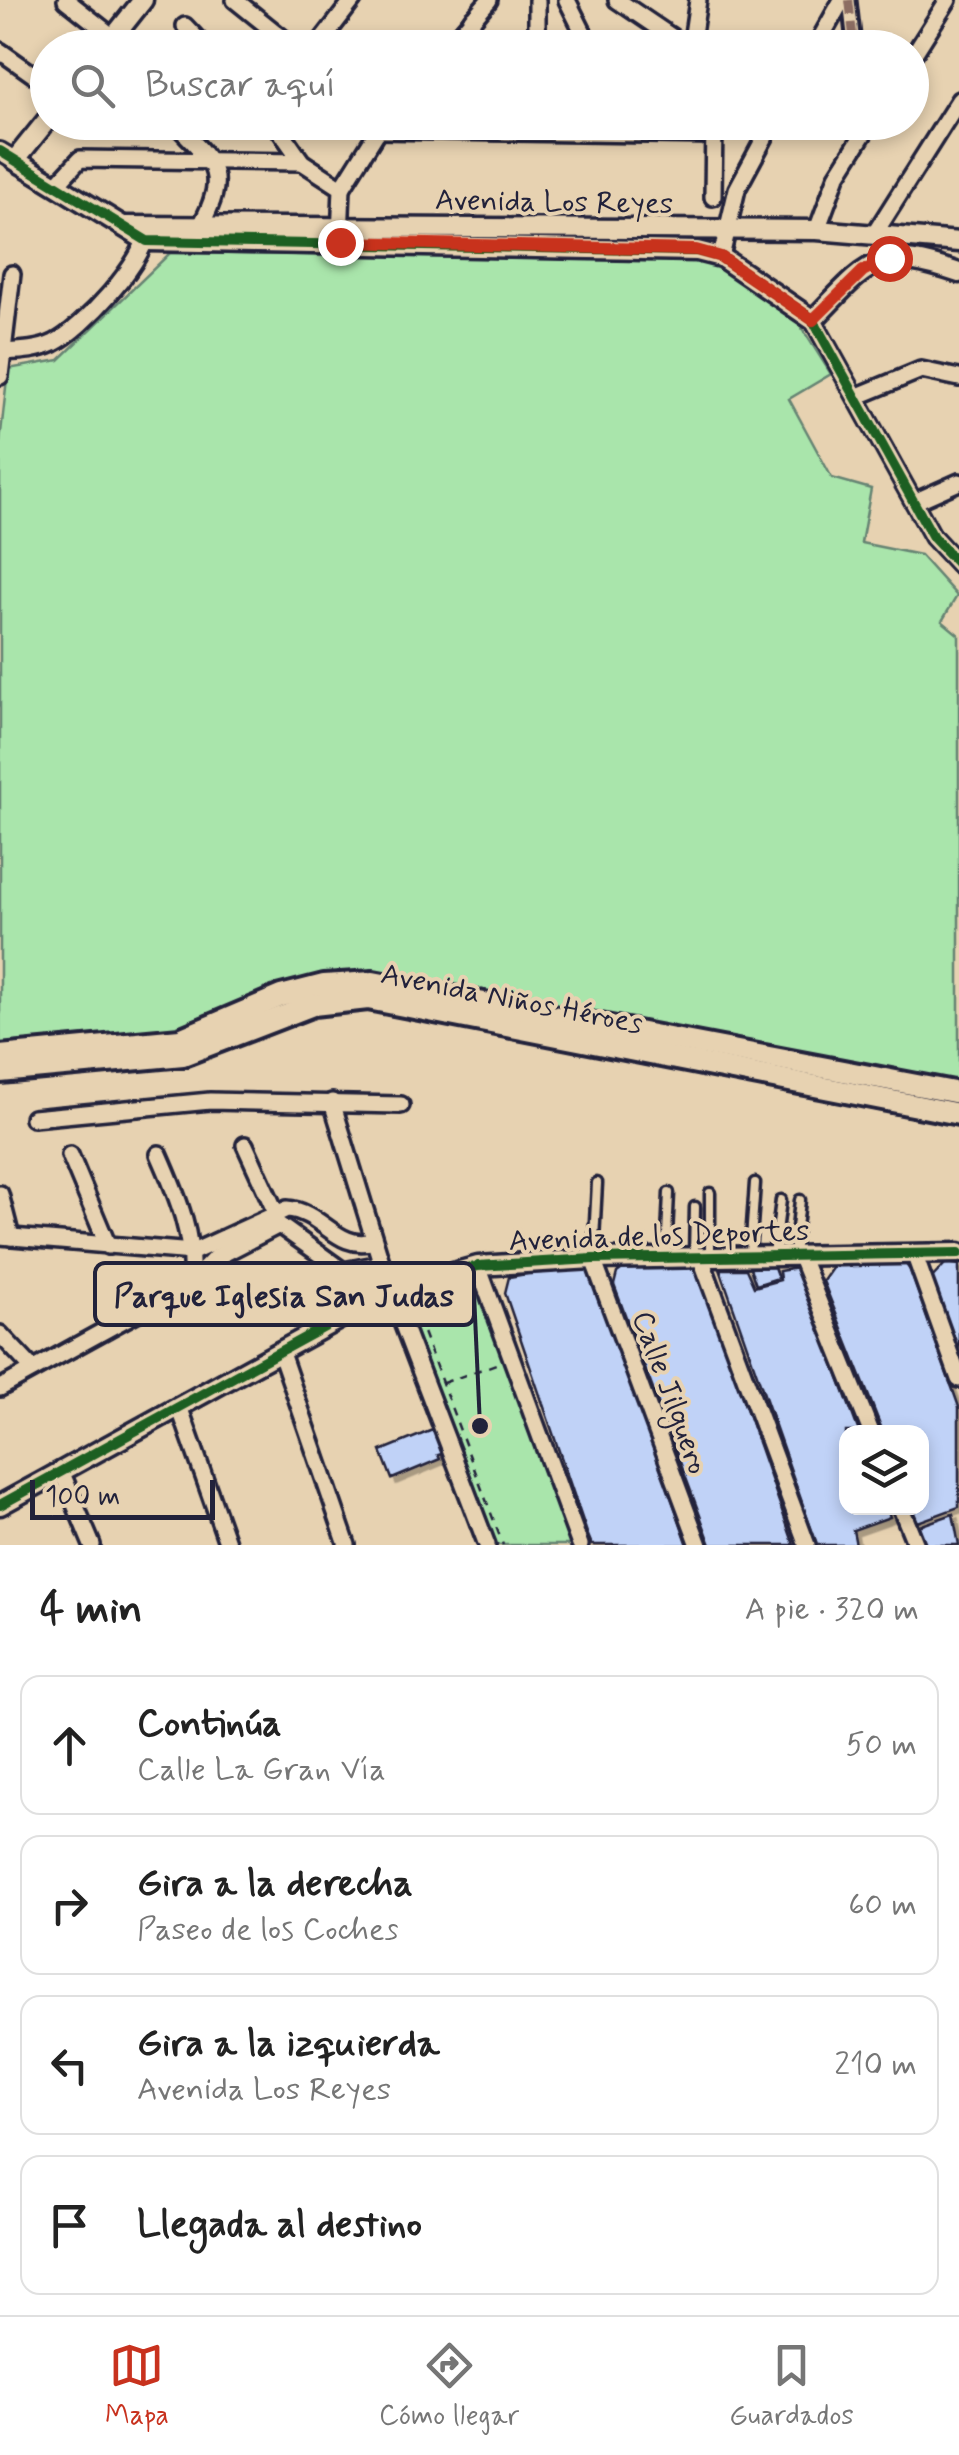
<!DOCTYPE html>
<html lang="es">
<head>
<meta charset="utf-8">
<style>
  body { margin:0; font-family:Mynerve,sans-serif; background:#f2f2f2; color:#222 }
  .controls { position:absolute; right:30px; bottom:30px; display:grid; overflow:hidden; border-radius:20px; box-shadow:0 5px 15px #0003 }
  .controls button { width:90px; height:90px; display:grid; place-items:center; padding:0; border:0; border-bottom:2px solid #e0e0e0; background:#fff; color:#222; font:50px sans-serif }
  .scale { position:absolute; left:30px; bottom:25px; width:185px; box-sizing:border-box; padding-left:10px; border:5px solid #22223b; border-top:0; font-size:28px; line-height:35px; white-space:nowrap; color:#22223b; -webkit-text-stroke:8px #e7d2b1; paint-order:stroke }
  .stop { position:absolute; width:30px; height:30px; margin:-22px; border:8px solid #c8321e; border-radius:50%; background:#fff }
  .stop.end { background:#c8321e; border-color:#fff; box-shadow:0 2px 10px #0008 }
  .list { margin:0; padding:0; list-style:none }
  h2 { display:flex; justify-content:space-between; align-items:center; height:130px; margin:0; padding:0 40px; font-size:42px }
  h2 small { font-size:32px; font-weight:400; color:#767676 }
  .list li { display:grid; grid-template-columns:65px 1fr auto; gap:30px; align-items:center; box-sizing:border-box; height:140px; margin:0 20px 20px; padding:0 20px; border:2px solid #e0e0e0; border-radius:20px }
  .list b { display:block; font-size:38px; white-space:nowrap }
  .list p { margin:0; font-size:32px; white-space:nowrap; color:#767676 }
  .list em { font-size:32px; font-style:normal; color:#767676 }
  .icon { flex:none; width:55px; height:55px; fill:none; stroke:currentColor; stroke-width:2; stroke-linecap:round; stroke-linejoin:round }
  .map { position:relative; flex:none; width:959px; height:1545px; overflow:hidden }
  .search { position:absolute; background:#fff; box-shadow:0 5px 15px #0003; left:30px; right:30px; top:30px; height:110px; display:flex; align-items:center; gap:25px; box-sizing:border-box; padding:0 35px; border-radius:55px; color:#767676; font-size:38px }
  .sheet { height:770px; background:#fff }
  nav { display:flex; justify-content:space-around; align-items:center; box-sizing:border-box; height:140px; border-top:2px solid #e0e0e0; background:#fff; font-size:28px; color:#767676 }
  nav a { display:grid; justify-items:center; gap:5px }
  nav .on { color:#c8321e }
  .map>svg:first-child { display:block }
  .green { fill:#a9e5ab; stroke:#668473; stroke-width:2.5 }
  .building { fill:#c0d2f7; stroke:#22223b; stroke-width:2.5; filter:url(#shadow) }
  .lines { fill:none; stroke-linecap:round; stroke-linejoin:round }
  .service-casing { stroke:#22223b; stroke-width:15 }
  .pedestrian-casing { stroke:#22223b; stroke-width:19 }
  .minor-casing { stroke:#22223b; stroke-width:22 }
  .tertiary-casing { stroke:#22223b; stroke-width:25 }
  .secondary-casing { stroke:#22223b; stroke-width:28 }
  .path { stroke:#22223b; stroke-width:2.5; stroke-dasharray:8 8; stroke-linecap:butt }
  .service { stroke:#e7d2b1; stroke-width:8 }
  .pedestrian { stroke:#e7d2b1; stroke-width:11 }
  .minor { stroke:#e7d2b1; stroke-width:15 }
  .tertiary { stroke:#e7d2b1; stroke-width:18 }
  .secondary { stroke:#e7d2b1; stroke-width:20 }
  .quiet { stroke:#8d6e63; stroke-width:8; stroke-dasharray:15 8; stroke-linecap:butt }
  .cycleway-casing { stroke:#e7d2b1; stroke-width:16 }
  .cycleway { stroke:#1b5e20; stroke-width:10 }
  .route { stroke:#c8321e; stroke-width:12 }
  .labels { text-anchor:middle; stroke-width:8; stroke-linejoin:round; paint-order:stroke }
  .street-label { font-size:30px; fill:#22223b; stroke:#e7d2b1 }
  .leader { fill:none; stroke:#22223b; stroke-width:4 }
  .callout-dot { fill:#22223b; stroke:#e7d2b1; stroke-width:4 }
  .callout { fill:#e7d2b1; stroke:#22223b; stroke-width:4 }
  .callout-label { font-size:32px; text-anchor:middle; font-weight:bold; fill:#22223b }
</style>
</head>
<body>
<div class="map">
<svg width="959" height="1545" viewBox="0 0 959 1545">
  <defs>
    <filter id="shadow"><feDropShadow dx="4.5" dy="4.5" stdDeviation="0" flood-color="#0004"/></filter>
  </defs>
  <rect width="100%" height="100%" fill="#e7d2b1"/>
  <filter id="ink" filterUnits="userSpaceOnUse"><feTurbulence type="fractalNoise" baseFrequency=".01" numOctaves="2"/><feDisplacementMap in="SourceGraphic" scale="20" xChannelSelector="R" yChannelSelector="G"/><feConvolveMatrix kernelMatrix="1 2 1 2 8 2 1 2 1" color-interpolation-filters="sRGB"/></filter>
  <g filter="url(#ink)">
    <!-- green -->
    <g class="green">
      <polygon points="170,253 701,261 719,264 795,317 831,374 789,399 832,478 871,489 861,543 920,555 957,596 942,621 959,635 959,1086 389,972 309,979 178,1028 0,1044 0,442 8,369 59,360"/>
      <polygon points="477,1269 579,1545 487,1545 392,1292"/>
    </g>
    <!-- building -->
    <g class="building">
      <polygon points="837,1261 892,1261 905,1263 910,1270 959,1407 959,1507 918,1522 912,1508 922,1508 922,1432 883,1432 823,1281"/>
      <polygon points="946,1263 959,1265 959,1354 931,1279"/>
      <polygon points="628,1265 695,1268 699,1273 794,1545 711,1545 614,1285 617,1273"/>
      <polygon points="573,1266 592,1272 688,1545 592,1545 587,1533 505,1293 509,1277"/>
      <polygon points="774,1267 778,1278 756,1285 750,1268"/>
      <polygon points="798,1268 859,1432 846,1432 846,1508 887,1508 890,1517 853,1530 856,1545 817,1545 720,1269 746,1269 754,1287 780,1280 779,1271"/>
      <polygon points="435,1429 445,1453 438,1455 440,1459 392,1479 381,1451"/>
      <polygon points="953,1514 959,1545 924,1545 919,1526"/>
    </g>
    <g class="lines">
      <defs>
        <g id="service">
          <polyline points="710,1254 710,1193"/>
          <polyline points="750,1254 755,1183"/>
          <polyline points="774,1255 781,1200"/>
          <polyline points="794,1255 800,1200"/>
          <polyline points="666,1257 669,1193"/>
          <polyline points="694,1257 695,1207"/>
          <polyline points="593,1259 597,1183"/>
        </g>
        <polyline id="pedestrian" points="849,0 853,35"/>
        <g id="minor">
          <polyline points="66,0 113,37"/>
          <polyline points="235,0 295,48"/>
          <polyline points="567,0 591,48"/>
          <polyline points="617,0 688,48"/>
          <polyline points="185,26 206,48"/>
          <polyline points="316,48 353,0"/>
          <polyline points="448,48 489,0"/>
          <polyline points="471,48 472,19"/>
          <polyline points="537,48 537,0"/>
          <polyline points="691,48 698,0"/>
          <polyline points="815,48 842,0"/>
          <polyline points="0,51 48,85"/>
          <polyline points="912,57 948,0"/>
          <path d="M174 122C212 162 230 171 201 225"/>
          <polyline points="274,122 302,162 342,188 340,238"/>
          <polyline points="377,130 715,135"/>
          <polyline points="0,151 15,160"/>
          <polyline points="57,184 80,159 302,162"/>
          <polyline points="342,188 382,124"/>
          <polyline points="713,197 714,122"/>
          <polyline points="817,230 837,176 871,122"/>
          <polyline points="875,233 959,100"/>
          <polyline points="721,257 737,189 773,122"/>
          <polyline points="813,320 933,537 959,565"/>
          <path d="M0 352C19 351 37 351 54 343 82 329 147 260 147 229"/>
          <polyline points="0,376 12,274"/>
          <polyline points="858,396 921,370 959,378"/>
          <polyline points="914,502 959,482"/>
          <polyline points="332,1102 390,1291 487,1545"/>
          <polyline points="33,1118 210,1101 401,1105"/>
          <polyline points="245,1145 276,1213"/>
          <polyline points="70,1155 108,1246"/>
          <polyline points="0,1194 11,1237"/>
          <path d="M0 1236 193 1252 287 1209C322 1211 338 1252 373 1241"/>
          <polyline points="914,1253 959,1379"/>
          <polyline points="800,1255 871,1432"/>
          <polyline points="700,1256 807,1545"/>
          <polyline points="593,1259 699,1545"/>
          <polyline points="478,1266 580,1545"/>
          <polyline points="191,1283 215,1258 279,1225 343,1271 381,1264"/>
          <polyline points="0,1334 33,1369"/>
          <polyline points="280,1350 347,1545"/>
          <path d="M0 1388 191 1283C194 1236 178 1197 159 1154"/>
          <polyline points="179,1406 228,1545"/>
          <polyline points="61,1471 92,1545"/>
          <polyline points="901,1508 916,1545"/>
        </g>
        <g id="tertiary">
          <polyline points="105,48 143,0"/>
          <path d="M48 119 15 160 147 241 697 251 721 257 813 320C870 261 877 245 959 273"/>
          <polyline points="125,226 817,230 959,242"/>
          <polyline points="0,1505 390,1291 478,1266 593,1259 959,1253"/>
        </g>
        <g id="secondary">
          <polyline points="0,1056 180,1039 281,996 324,985 373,982 959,1093"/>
          <polyline points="0,1072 183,1055 313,1005 368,999 959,1114"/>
        </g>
      </defs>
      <!-- service casing -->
      <use href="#service" class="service-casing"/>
      <!-- pedestrian casing -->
      <use href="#pedestrian" class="pedestrian-casing"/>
      <!-- minor casing -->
      <use href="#minor" class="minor-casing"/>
      <!-- tertiary casing -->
      <use href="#tertiary" class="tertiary-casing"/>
      <!-- secondary casing -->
      <use href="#secondary" class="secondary-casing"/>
      <!-- path -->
      <g class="path">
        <polyline points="412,1303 503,1545"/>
        <polyline points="443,1383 496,1364"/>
      </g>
      <!-- service -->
      <use href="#service" class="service"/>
      <!-- pedestrian -->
      <use href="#pedestrian" class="pedestrian"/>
      <!-- minor -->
      <use href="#minor" class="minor"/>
      <!-- tertiary -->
      <use href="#tertiary" class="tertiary"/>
      <!-- secondary -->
      <use href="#secondary" class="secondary"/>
      <!-- quiet -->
      <polyline class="quiet" points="849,0 853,35"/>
      <defs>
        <g id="cycleway">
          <polyline points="0,151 147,241 697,251 721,257 813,320 933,537 959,565"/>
          <polyline points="0,1505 390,1291 478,1266 593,1259 959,1253"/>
        </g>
      </defs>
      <!-- cycleway casing -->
      <use href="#cycleway" class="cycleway-casing"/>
      <!-- cycleway -->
      <use href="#cycleway" class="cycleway"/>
    </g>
  </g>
  <g class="lines" filter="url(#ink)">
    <!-- route -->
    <polyline class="route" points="340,242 696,250 721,257 813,320 863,271 889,258"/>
  </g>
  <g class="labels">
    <!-- street labels -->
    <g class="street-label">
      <text transform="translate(554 201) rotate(1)" y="10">Avenida Los Reyes</text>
      <text transform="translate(512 998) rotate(11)" y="10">Avenida Niños Héroes</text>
      <text transform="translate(659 1235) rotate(-2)" y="10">Avenida de los Deportes</text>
      <text transform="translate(671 1392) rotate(70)" y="10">Calle Jilguero</text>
    </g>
  </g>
  <!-- callouts -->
  <path class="leader" d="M480 1426L474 1294"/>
  <circle class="callout-dot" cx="480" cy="1426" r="10"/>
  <rect class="callout" x="95" y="1263" width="379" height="62" rx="10"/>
  <g class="callout-label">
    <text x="284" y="1306">Parque Iglesia San Judas</text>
  </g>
</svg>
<div class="controls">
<button><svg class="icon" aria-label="layers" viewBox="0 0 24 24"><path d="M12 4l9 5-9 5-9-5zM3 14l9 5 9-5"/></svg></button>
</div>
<div class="scale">100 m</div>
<div class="stop" style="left:889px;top:258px"></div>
<div class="stop end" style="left:340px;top:242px"></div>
<div class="search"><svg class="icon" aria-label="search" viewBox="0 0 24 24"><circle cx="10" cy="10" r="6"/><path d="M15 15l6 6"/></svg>Buscar aquí</div>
</div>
<section class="sheet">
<h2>4 min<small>A pie · 320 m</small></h2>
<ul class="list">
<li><svg class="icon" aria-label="ahead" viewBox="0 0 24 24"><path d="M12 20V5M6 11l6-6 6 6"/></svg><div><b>Continúa</b><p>Calle La Gran Vía</p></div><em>50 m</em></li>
<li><svg class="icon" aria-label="right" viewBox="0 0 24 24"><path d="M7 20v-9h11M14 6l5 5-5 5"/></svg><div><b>Gira a la derecha</b><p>Paseo de los Coches</p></div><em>60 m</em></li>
<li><svg class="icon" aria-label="left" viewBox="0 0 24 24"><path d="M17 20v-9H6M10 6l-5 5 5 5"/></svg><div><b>Gira a la izquierda</b><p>Avenida Los Reyes</p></div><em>210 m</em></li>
<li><svg class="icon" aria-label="arrive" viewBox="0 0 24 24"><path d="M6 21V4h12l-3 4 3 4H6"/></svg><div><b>Llegada al destino</b></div></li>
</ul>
</section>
<nav>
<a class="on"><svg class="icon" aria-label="map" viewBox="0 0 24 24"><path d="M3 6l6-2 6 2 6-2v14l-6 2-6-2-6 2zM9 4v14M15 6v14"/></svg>Mapa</a>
<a><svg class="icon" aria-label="directions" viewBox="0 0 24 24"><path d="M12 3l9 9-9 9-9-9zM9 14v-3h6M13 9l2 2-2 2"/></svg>Cómo llegar</a>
<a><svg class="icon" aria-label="saved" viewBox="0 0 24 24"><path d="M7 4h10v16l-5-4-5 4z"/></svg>Guardados</a>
</nav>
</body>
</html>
